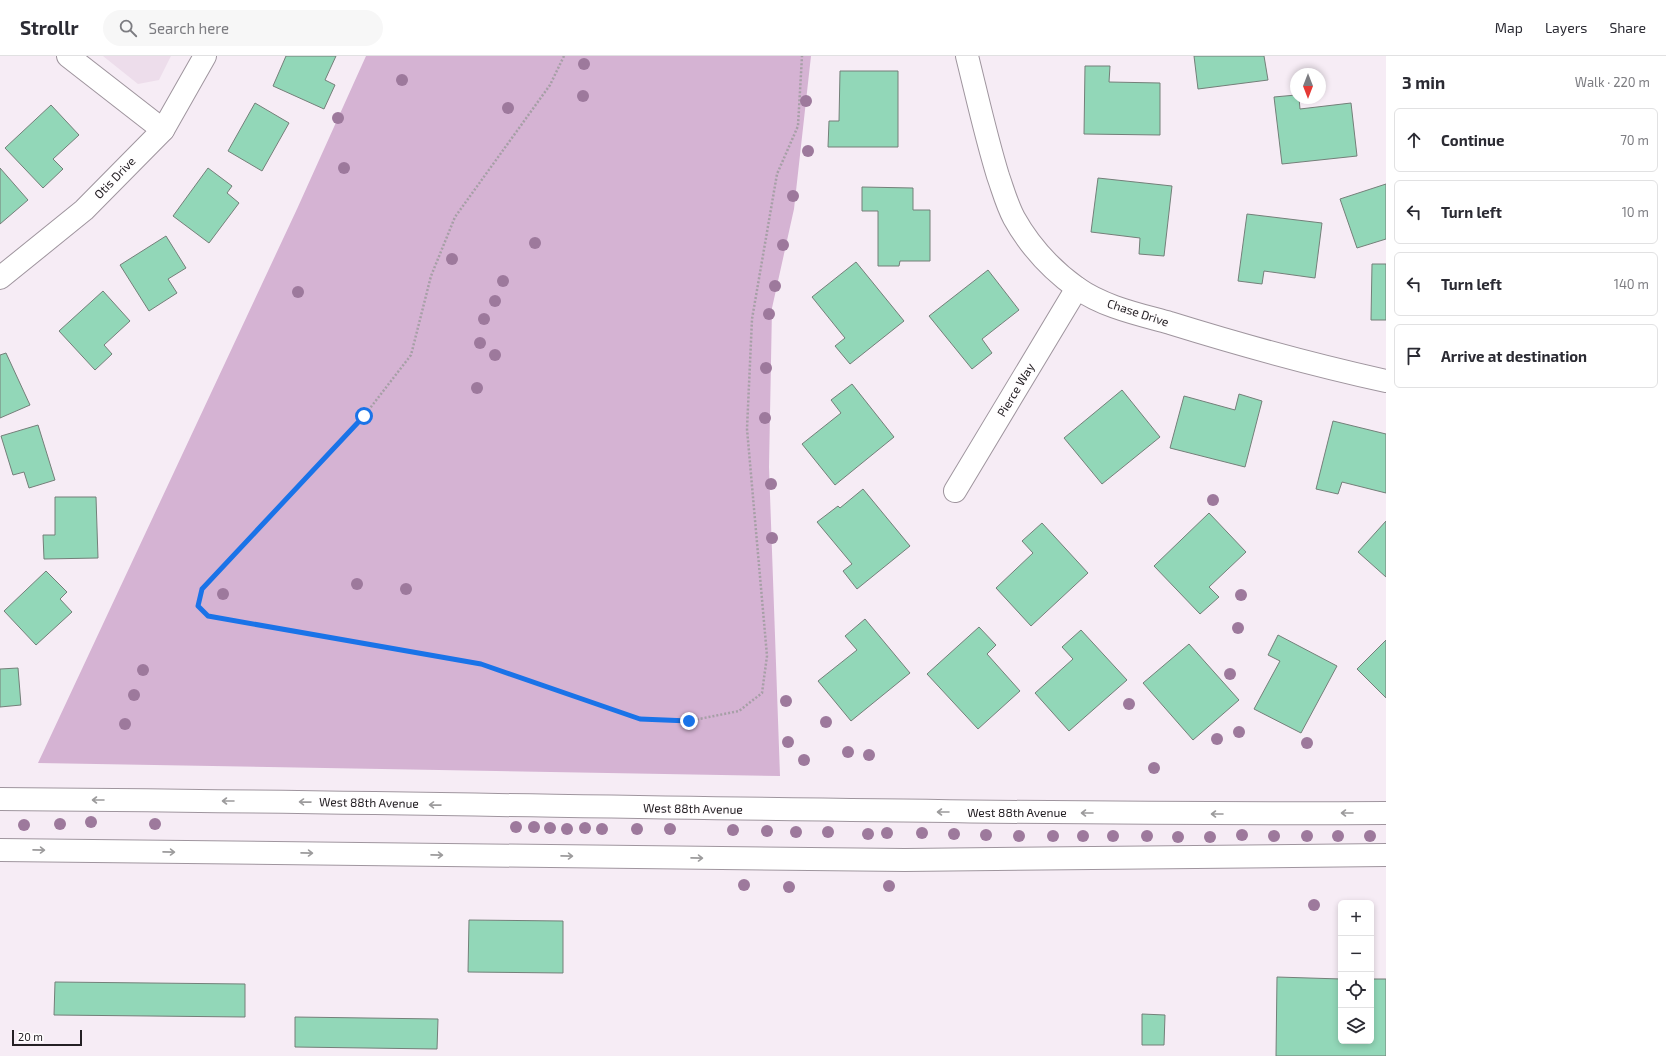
<!DOCTYPE html>
<html lang="en">
<head>
<meta charset="utf-8">
<style>
  body { margin:0; font-family:"Exo 2",sans-serif; background:#f7f7f7; color:#2b2b33 }
  .controls { position:absolute; right:12px; bottom:12px; display:grid; overflow:hidden; border-radius:6px; box-shadow:0 2px 6px #0003 }
  .controls button { width:36px; height:36px; display:grid; place-items:center; padding:0; border:0; border-bottom:1px solid #e1e1e2; background:#fff; color:#2b2b33; font:20px sans-serif }
  .compass { position:absolute; left:1290px; top:12px; width:36px; height:36px; border-radius:50%; background:#fff; box-shadow:0 2px 6px #0003; rotate:180deg }
  .scale { position:absolute; left:12px; bottom:10px; width:70px; box-sizing:border-box; padding-left:4px; border:2px solid #242024; border-top:0; font-size:11px; line-height:14px; white-space:nowrap; color:#242024; -webkit-text-stroke:3px #fffdfe; paint-order:stroke }
  .stop { position:absolute; width:12px; height:12px; margin:-9px; border:3px solid #1a73e8; border-radius:50%; background:#fff }
  .stop.end { background:#1a73e8; border-color:#fff; box-shadow:0 1px 4px #0008 }
  .list { margin:0; padding:0; list-style:none }
  h2 { display:flex; justify-content:space-between; align-items:center; height:52px; margin:0; padding:0 16px; font-size:17px }
  h2 small { font-size:13px; font-weight:400; color:#7c7c81 }
  .list li { display:grid; grid-template-columns:26px 1fr auto; gap:12px; align-items:center; box-sizing:border-box; height:64px; margin:0 8px 8px; padding:0 8px; border:1px solid #e1e1e2; border-radius:6px }
  .list b { display:block; font-size:15px; white-space:nowrap }
  .list em { font-size:13px; font-style:normal; color:#7c7c81 }
  .icon { flex:none; width:22px; height:22px; fill:none; stroke:currentColor; stroke-width:2; stroke-linecap:round; stroke-linejoin:round }
  .map { position:relative; flex:none; width:1386px; height:1000px; overflow:hidden }
  header { display:flex; align-items:center; gap:24px; box-sizing:border-box; height:56px; padding:0 20px; background:#fff; border-bottom:1px solid #e1e1e2 }
  header strong { font-size:19px }
  nav { display:flex; gap:22px; margin-inline-start:auto; font-size:14px }
  .search { width:280px; height:36px; background:#f7f7f7; display:flex; align-items:center; gap:10px; box-sizing:border-box; padding:0 14px; border-radius:22px; color:#7c7c81; font-size:15px }
  main { display:flex }
  aside { flex:1; background:#fff }
  .map>svg:first-child { display:block }
  .built { fill:#edddeb }
  .green { fill:#d5b3d3 }
  .building { fill:#92d7b8; stroke:#747f79 }
  .lines { fill:none; stroke-linecap:round; stroke-linejoin:round }
  .street-casing { stroke:#9f959e; stroke-width:24 }
  .secondary-casing { stroke:#9f959e; stroke-width:24 }
  .primary-casing { stroke:#9f959e; stroke-width:24 }
  .path { stroke:#a69fa6; stroke-width:2.5; stroke-dasharray:2 2; stroke-linecap:butt }
  .street { stroke:#fff; stroke-width:22 }
  .secondary { stroke:#fff; stroke-width:22 }
  .primary { stroke:#fff; stroke-width:22 }
  .tree { fill:#9d799c }
  .oneway { stroke:#9c9b9c }
  .route { stroke:#1a73e8; stroke-width:5 }
  .labels { text-anchor:middle; stroke-width:3; stroke-linejoin:round; paint-order:stroke }
  .street-label { font-size:12px; fill:#242024; stroke:#fffdfe }
</style>
</head>
<body>
<header>
<strong>Strollr</strong>
<div class="search"><svg class="icon" aria-label="search" viewBox="0 0 24 24"><circle cx="10" cy="10" r="6"/><path d="M15 15l6 6"/></svg>Search here</div>
<nav><a>Map</a><a>Layers</a><a>Share</a></nav>
</header>
<main>
<div class="map">
<svg width="1386" height="1000" viewBox="0 0 1386 1000">
  <rect width="100%" height="100%" fill="#f6ecf5"/>
  <!-- built -->
  <polygon class="built" points="103,0 171,0 159,24 138,28"/>
  <!-- green -->
  <polygon class="green" points="366,0 811,0 794,153 772,252 769,411 780,720 38,707 297,153"/>
  <!-- building -->
  <g class="building">
    <polygon points="286,0 336,0 325,24 335,29 324,53 273,30"/>
    <polygon points="1194,0 1264,0 1268,24 1198,33"/>
    <polygon points="1085,10 1110,10 1109,26 1160,27 1160,79 1084,78"/>
    <polygon points="840,15 898,15 898,91 828,91 829,65 839,65"/>
    <polygon points="1296,39 1296,42 1299,42 1300,53 1351,47 1357,100 1282,108 1274,41"/>
    <polygon points="255,47 289,67 262,115 228,95"/>
    <polygon points="51,49 79,79 53,103 63,113 43,132 5,92"/>
    <polygon points="0,112 28,144 0,168"/>
    <polygon points="208,112 232,130 227,137 239,147 209,187 173,160"/>
    <polygon points="1098,122 1172,130 1164,200 1139,198 1140,182 1091,176"/>
    <polygon points="1386,128 1386,183 1357,192 1340,143"/>
    <polygon points="862,131 913,132 913,154 930,154 930,205 900,205 899,210 878,210 878,155 862,155"/>
    <polygon points="1247,158 1322,167 1315,222 1264,215 1262,228 1238,225"/>
    <polygon points="166,180 186,212 168,223 177,237 149,255 120,209"/>
    <polygon points="856,206 904,265 850,308 835,290 845,282 812,241"/>
    <polygon points="1372,208 1386,208 1386,264 1371,264"/>
    <polygon points="988,214 1019,254 982,283 992,297 972,313 929,260"/>
    <polygon points="103,235 130,265 104,289 112,298 95,314 59,275"/>
    <polygon points="6,297 30,349 0,362 0,299"/>
    <polygon points="852,328 894,381 835,429 802,388 841,357 831,344"/>
    <polygon points="1122,334 1160,381 1102,428 1064,382"/>
    <polygon points="1239,338 1262,345 1245,411 1170,392 1184,340 1235,354"/>
    <polygon points="1333,365 1386,378 1386,437 1342,426 1338,438 1316,433"/>
    <polygon points="38,369 55,424 29,432 24,416 13,419 1,380"/>
    <polygon points="863,433 910,490 857,533 843,515 852,508 817,466 838,450 840,452"/>
    <polygon points="55,441 96,441 98,502 44,503 43,479 55,479"/>
    <polygon points="1209,457 1246,496 1209,531 1219,541 1200,558 1154,510"/>
    <polygon points="1386,465 1386,521 1358,496"/>
    <polygon points="1042,467 1088,517 1031,570 996,532 1033,497 1022,485"/>
    <polygon points="46,515 67,536 60,543 72,556 36,589 4,555"/>
    <polygon points="865,563 910,617 851,665 818,625 857,594 845,580"/>
    <polygon points="979,571 996,589 987,598 1020,635 978,673 927,618"/>
    <polygon points="1081,574 1127,624 1069,675 1035,637 1073,603 1062,591"/>
    <polygon points="1278,579 1337,610 1301,677 1254,653 1280,605 1268,599"/>
    <polygon points="1386,584 1386,642 1357,613"/>
    <polygon points="1189,588 1239,644 1193,684 1143,627"/>
    <polygon points="18,612 21,649 0,651 0,613"/>
    <polygon points="469,864 563,865 563,917 468,916"/>
    <polygon points="1277,921 1341,923 1341,985 1371,985 1371,923 1386,923 1386,1000 1276,1000"/>
    <polygon points="55,926 245,928 245,961 54,959"/>
    <polygon points="1142,958 1165,959 1164,989 1142,989"/>
    <polygon points="295,961 438,963 437,993 295,991"/>
  </g>
  <g class="lines">
    <defs>
      <g id="street">
        <polyline points="68,0 163,74"/>
        <polyline points="0,222 84,154 163,74 205,0"/>
        <polyline points="955,435 1077,232"/>
      </g>
      <path id="secondary" d="M967 0C977 40 986 81 998 120 1003 134 1007 149 1014 162 1029 189 1052 214 1077 232 1104 251 1138 258 1170 267 1241 289 1313 309 1386 325"/>
      <g id="primary">
        <path d="M0 743C462 746 924 759 1386 757"/>
        <polyline points="0,794 905,804 1386,799"/>
      </g>
    </defs>
    <!-- street casing -->
    <use href="#street" class="street-casing"/>
    <!-- secondary casing -->
    <use href="#secondary" class="secondary-casing"/>
    <!-- primary casing -->
    <use href="#primary" class="primary-casing"/>
    <!-- path -->
    <polyline class="path" points="564,0 550,29 455,161 431,220 411,299 364,360 202,533 198,550 208,560 481,608 640,663 689,665 739,655 762,637 767,600 747,373 752,263 777,118 798,70 802,0"/>
    <!-- street -->
    <use href="#street" class="street"/>
    <!-- secondary -->
    <use href="#secondary" class="secondary"/>
    <!-- primary -->
    <use href="#primary" class="primary"/>
  </g>
  <!-- trees -->
  <g class="tree">
    <circle cx="584" cy="8" r="6"/>
    <circle cx="402" cy="24" r="6"/>
    <circle cx="583" cy="40" r="6"/>
    <circle cx="806" cy="45" r="6"/>
    <circle cx="508" cy="52" r="6"/>
    <circle cx="338" cy="62" r="6"/>
    <circle cx="808" cy="95" r="6"/>
    <circle cx="344" cy="112" r="6"/>
    <circle cx="793" cy="140" r="6"/>
    <circle cx="535" cy="187" r="6"/>
    <circle cx="783" cy="189" r="6"/>
    <circle cx="452" cy="203" r="6"/>
    <circle cx="503" cy="225" r="6"/>
    <circle cx="775" cy="230" r="6"/>
    <circle cx="298" cy="236" r="6"/>
    <circle cx="495" cy="245" r="6"/>
    <circle cx="769" cy="258" r="6"/>
    <circle cx="484" cy="263" r="6"/>
    <circle cx="480" cy="287" r="6"/>
    <circle cx="495" cy="299" r="6"/>
    <circle cx="766" cy="312" r="6"/>
    <circle cx="477" cy="332" r="6"/>
    <circle cx="765" cy="362" r="6"/>
    <circle cx="771" cy="428" r="6"/>
    <circle cx="1213" cy="444" r="6"/>
    <circle cx="772" cy="482" r="6"/>
    <circle cx="357" cy="528" r="6"/>
    <circle cx="406" cy="533" r="6"/>
    <circle cx="223" cy="538" r="6"/>
    <circle cx="1241" cy="539" r="6"/>
    <circle cx="1238" cy="572" r="6"/>
    <circle cx="143" cy="614" r="6"/>
    <circle cx="1230" cy="618" r="6"/>
    <circle cx="134" cy="639" r="6"/>
    <circle cx="786" cy="645" r="6"/>
    <circle cx="1129" cy="648" r="6"/>
    <circle cx="826" cy="666" r="6"/>
    <circle cx="125" cy="668" r="6"/>
    <circle cx="1239" cy="676" r="6"/>
    <circle cx="1217" cy="683" r="6"/>
    <circle cx="788" cy="686" r="6"/>
    <circle cx="1307" cy="687" r="6"/>
    <circle cx="848" cy="696" r="6"/>
    <circle cx="869" cy="699" r="6"/>
    <circle cx="804" cy="704" r="6"/>
    <circle cx="1154" cy="712" r="6"/>
    <circle cx="91" cy="766" r="6"/>
    <circle cx="60" cy="768" r="6"/>
    <circle cx="155" cy="768" r="6"/>
    <circle cx="24" cy="769" r="6"/>
    <circle cx="516" cy="771" r="6"/>
    <circle cx="534" cy="771" r="6"/>
    <circle cx="550" cy="772" r="6"/>
    <circle cx="585" cy="772" r="6"/>
    <circle cx="567" cy="773" r="6"/>
    <circle cx="602" cy="773" r="6"/>
    <circle cx="637" cy="773" r="6"/>
    <circle cx="670" cy="773" r="6"/>
    <circle cx="733" cy="774" r="6"/>
    <circle cx="767" cy="775" r="6"/>
    <circle cx="796" cy="776" r="6"/>
    <circle cx="828" cy="776" r="6"/>
    <circle cx="887" cy="777" r="6"/>
    <circle cx="922" cy="777" r="6"/>
    <circle cx="868" cy="778" r="6"/>
    <circle cx="954" cy="778" r="6"/>
    <circle cx="986" cy="779" r="6"/>
    <circle cx="1242" cy="779" r="6"/>
    <circle cx="1019" cy="780" r="6"/>
    <circle cx="1053" cy="780" r="6"/>
    <circle cx="1083" cy="780" r="6"/>
    <circle cx="1113" cy="780" r="6"/>
    <circle cx="1147" cy="780" r="6"/>
    <circle cx="1274" cy="780" r="6"/>
    <circle cx="1307" cy="780" r="6"/>
    <circle cx="1338" cy="780" r="6"/>
    <circle cx="1370" cy="780" r="6"/>
    <circle cx="1178" cy="781" r="6"/>
    <circle cx="1210" cy="781" r="6"/>
    <circle cx="744" cy="829" r="6"/>
    <circle cx="889" cy="830" r="6"/>
    <circle cx="789" cy="831" r="6"/>
    <circle cx="1314" cy="849" r="6"/>
  </g>
  <!-- one-way arrows -->
  <defs><path id="oneway-shaft" d="M-6 0H5M1.5-3L5.5 0L1.5 3" fill="none" stroke-width="1.6" stroke-linecap="round" stroke-linejoin="round"/></defs>
  <g class="oneway">
    <use href="#oneway-shaft" transform="translate(98 744) rotate(-180)"/>
    <use href="#oneway-shaft" transform="translate(228 745) rotate(-180)"/>
    <use href="#oneway-shaft" transform="translate(305 746) rotate(-179)"/>
    <use href="#oneway-shaft" transform="translate(435 749) rotate(-179)"/>
    <use href="#oneway-shaft" transform="translate(943 756) rotate(-180)"/>
    <use href="#oneway-shaft" transform="translate(1087 757) rotate(-180)"/>
    <use href="#oneway-shaft" transform="translate(1347 757) rotate(180)"/>
    <use href="#oneway-shaft" transform="translate(1217 758) rotate(-180)"/>
    <use href="#oneway-shaft" transform="translate(39 794) rotate(1)"/>
    <use href="#oneway-shaft" transform="translate(169 796) rotate(1)"/>
    <use href="#oneway-shaft" transform="translate(307 797) rotate(1)"/>
    <use href="#oneway-shaft" transform="translate(437 799) rotate(1)"/>
    <use href="#oneway-shaft" transform="translate(567 800) rotate(1)"/>
    <use href="#oneway-shaft" transform="translate(697 802) rotate(1)"/>
  </g>
  <g class="lines">
    <!-- route -->
    <polyline class="route" points="364,360 202,533 198,550 208,560 481,608 640,663 689,665"/>
  </g>
  <g class="labels">
    <!-- street labels -->
    <g class="street-label">
      <text transform="translate(115 122) rotate(-46)" y="4">Otis Drive</text>
      <text transform="translate(1138 257) rotate(18)" y="4">Chase Drive</text>
      <text transform="translate(1016 334) rotate(-59)" y="4">Pierce Way</text>
      <text transform="translate(369 747) rotate(1)" y="4">West 88th Avenue</text>
      <text transform="translate(693 753) rotate(1)" y="4">West 88th Avenue</text>
      <text x="1017" y="761">West 88th Avenue</text>
    </g>
  </g>
</svg>
<div class="controls">
<button>+</button>
<button>−</button>
<button><svg class="icon" aria-label="locate" viewBox="0 0 24 24"><circle cx="12" cy="12" r="6"/><path d="M12 2v4M12 18v4M2 12h4M18 12h4"/></svg></button>
<button><svg class="icon" aria-label="layers" viewBox="0 0 24 24"><path d="M12 4l9 5-9 5-9-5zM3 14l9 5 9-5"/></svg></button>
</div>
<svg class="compass" viewBox="-18 -18 36 36"><path d="M0-13l5 13h-10z" fill="#e53935"/><path d="M0 13l5-13h-10z" fill="#7c7c81"/></svg>
<div class="scale">20 m</div>
<div class="stop" style="left:364px;top:360px"></div>
<div class="stop end" style="left:689px;top:665px"></div>
</div>
<aside>
<h2>3 min<small>Walk · 220 m</small></h2>
<ul class="list">
<li><svg class="icon" aria-label="ahead" viewBox="0 0 24 24"><path d="M12 20V5M6 11l6-6 6 6"/></svg><div><b>Continue</b></div><em>70 m</em></li>
<li><svg class="icon" aria-label="left" viewBox="0 0 24 24"><path d="M17 20v-9H6M10 6l-5 5 5 5"/></svg><div><b>Turn left</b></div><em>10 m</em></li>
<li><svg class="icon" aria-label="left" viewBox="0 0 24 24"><path d="M17 20v-9H6M10 6l-5 5 5 5"/></svg><div><b>Turn left</b></div><em>140 m</em></li>
<li><svg class="icon" aria-label="arrive" viewBox="0 0 24 24"><path d="M6 21V4h12l-3 4 3 4H6"/></svg><div><b>Arrive at destination</b></div></li>
</ul>
</aside>
</main>
</body>
</html>
